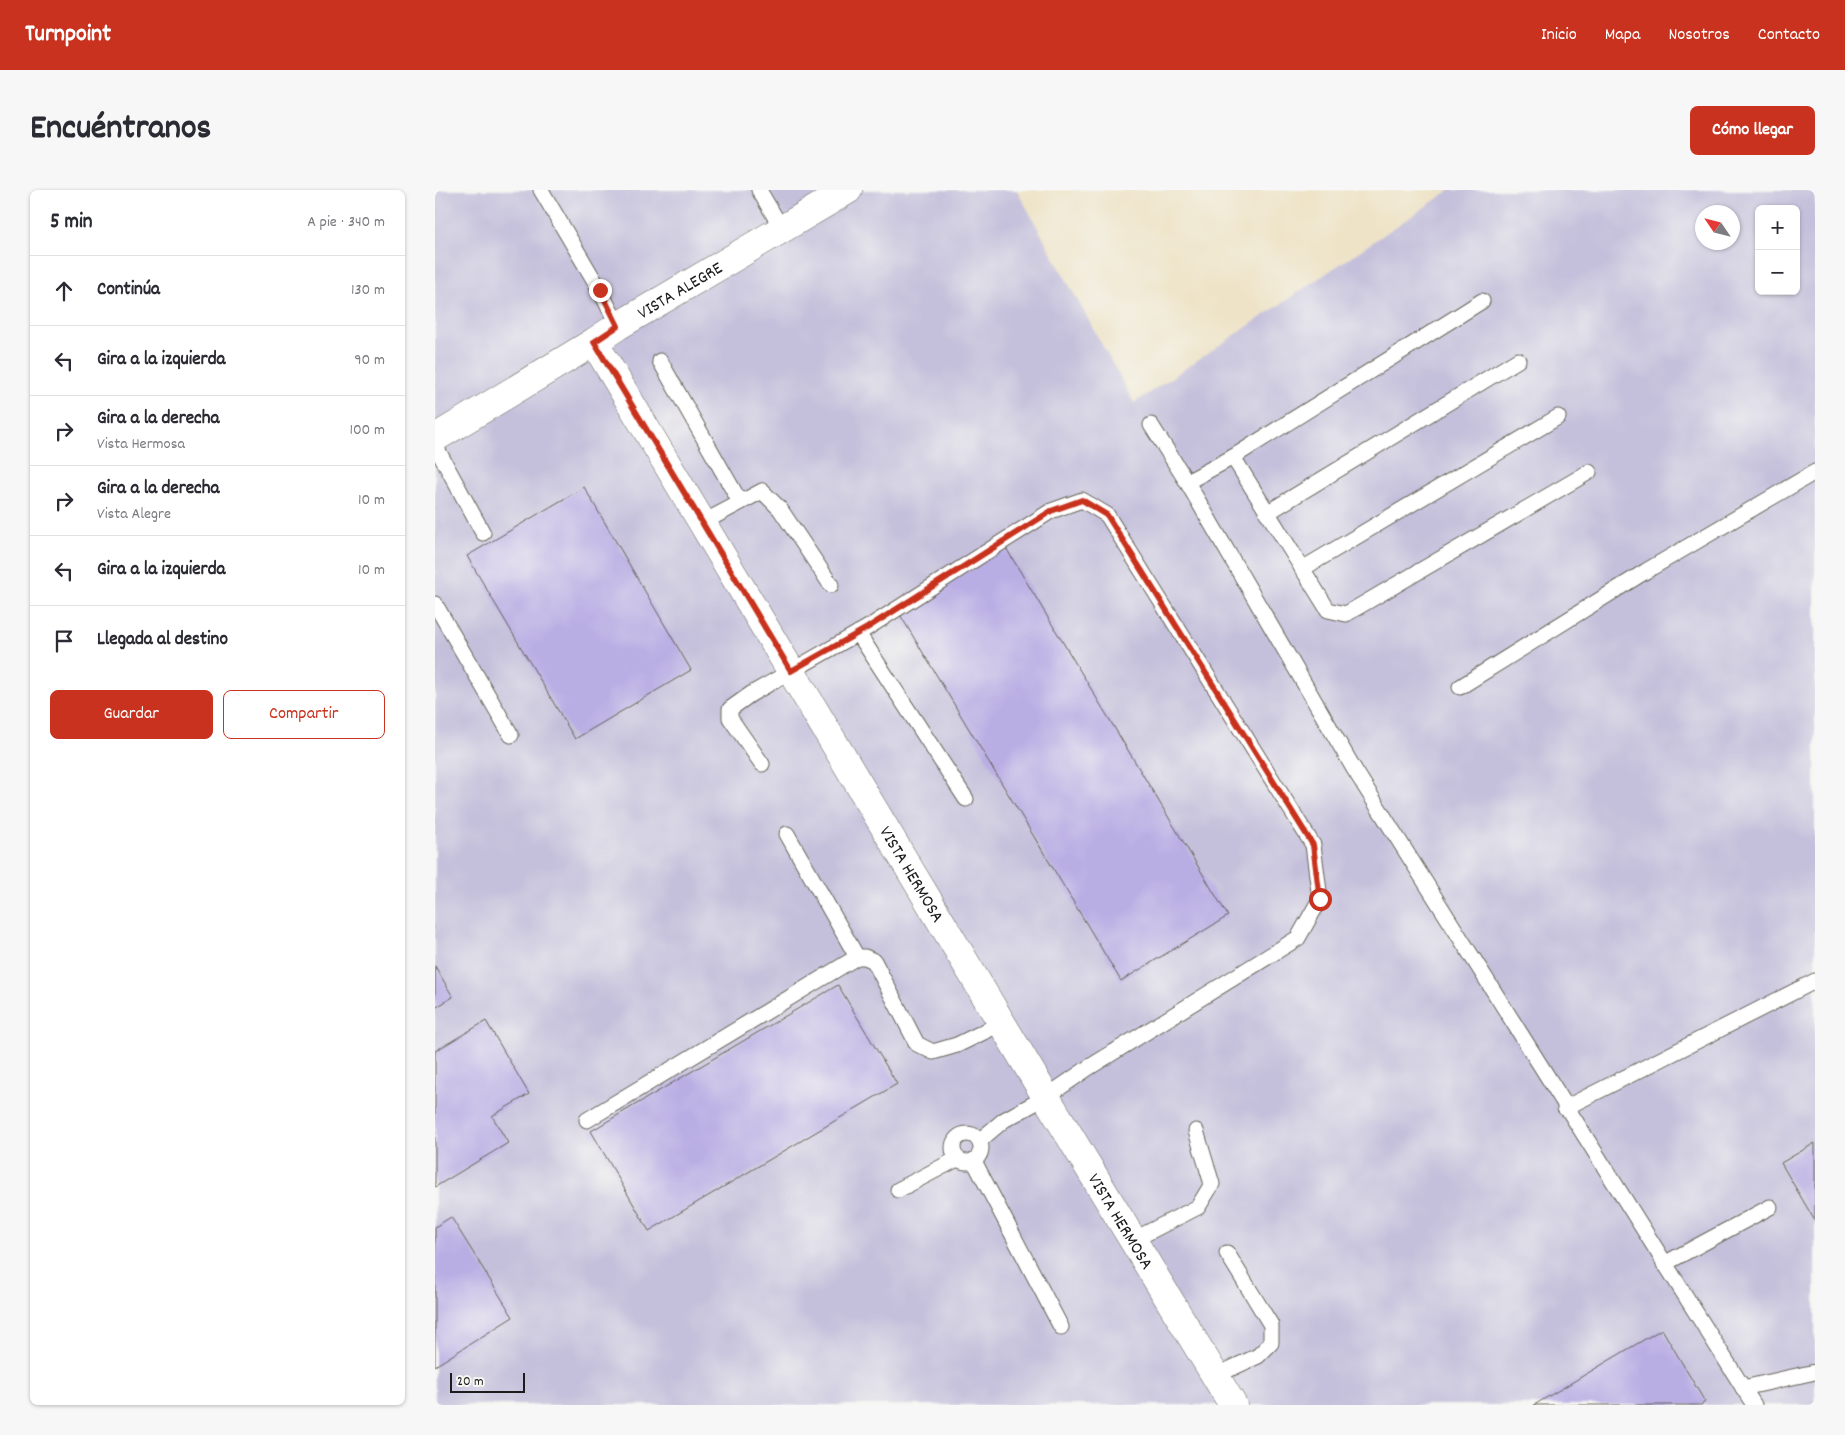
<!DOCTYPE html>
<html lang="es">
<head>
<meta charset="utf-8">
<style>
  body { margin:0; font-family:Dekko,sans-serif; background:#f7f7f7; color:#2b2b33 }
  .controls { position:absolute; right:15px; top:15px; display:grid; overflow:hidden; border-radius:8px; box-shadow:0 1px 4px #0004 }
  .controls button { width:45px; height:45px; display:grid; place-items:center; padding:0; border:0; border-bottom:1px solid #e1e1e2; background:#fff; color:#2b2b33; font:25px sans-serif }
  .compass { position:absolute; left:1260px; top:15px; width:45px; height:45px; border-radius:50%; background:#fff; box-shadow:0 1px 4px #0004; rotate:305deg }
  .scale { position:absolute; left:15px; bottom:12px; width:75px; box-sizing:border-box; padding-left:5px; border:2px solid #1c1c1c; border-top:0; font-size:14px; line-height:18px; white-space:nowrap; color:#1c1c1c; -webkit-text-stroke:4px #f6f6f2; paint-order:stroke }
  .stop { position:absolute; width:15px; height:15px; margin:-11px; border:4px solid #c8321e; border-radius:50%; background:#fff }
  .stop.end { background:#c8321e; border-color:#fff; box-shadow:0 1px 5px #0008 }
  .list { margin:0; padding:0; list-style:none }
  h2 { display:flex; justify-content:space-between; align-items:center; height:65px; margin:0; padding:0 20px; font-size:21px }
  h2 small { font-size:16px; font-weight:400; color:#7c7c81 }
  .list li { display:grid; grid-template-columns:32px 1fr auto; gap:15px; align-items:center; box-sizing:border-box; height:70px; padding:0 20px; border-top:1px solid #e1e1e2 }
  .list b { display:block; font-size:19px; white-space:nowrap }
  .list p { margin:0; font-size:16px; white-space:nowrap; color:#7c7c81 }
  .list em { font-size:16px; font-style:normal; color:#7c7c81 }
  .actions { display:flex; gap:10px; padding:15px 20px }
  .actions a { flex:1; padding:11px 0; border:1px solid #c8321e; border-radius:8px; text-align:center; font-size:18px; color:#c8321e }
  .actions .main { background:#c8321e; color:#fff }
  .icon { flex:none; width:28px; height:28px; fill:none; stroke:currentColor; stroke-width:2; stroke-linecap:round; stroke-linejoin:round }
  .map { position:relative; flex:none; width:1380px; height:1215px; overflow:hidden; border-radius:8px }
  header { display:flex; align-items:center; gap:30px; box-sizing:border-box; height:70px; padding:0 25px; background:#c8321e; color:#fff }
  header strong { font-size:24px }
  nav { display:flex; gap:28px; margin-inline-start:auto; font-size:18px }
  .intro { display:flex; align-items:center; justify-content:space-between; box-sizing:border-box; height:120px; padding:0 30px }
  h1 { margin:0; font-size:35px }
  .button { padding:12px 22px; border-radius:8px; background:#c8321e; color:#fff; font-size:18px; font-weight:700 }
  main { display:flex; gap:30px; padding:0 30px }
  aside { flex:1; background:#fff; border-radius:8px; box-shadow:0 1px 4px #0004 }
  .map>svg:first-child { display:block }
  .industrial { fill:#c4c0db; fill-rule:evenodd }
  .building { fill:#b9aee4 }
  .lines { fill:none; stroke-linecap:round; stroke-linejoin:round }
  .lane-casing { stroke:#666258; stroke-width:17 }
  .street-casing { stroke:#666258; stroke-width:29 }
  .lane { stroke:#fff; stroke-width:15 }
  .street { stroke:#fff; stroke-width:28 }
  .route { stroke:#c8321e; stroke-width:6 }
  .labels { text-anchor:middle; stroke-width:4; stroke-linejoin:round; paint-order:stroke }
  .street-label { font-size:18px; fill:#1c1c1c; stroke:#f6f6f2 }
</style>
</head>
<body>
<header>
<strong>Turnpoint</strong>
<nav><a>Inicio</a><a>Mapa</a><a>Nosotros</a><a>Contacto</a></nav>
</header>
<div class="intro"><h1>Encuéntranos</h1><a class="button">Cómo llegar</a></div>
<main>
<aside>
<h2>5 min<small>A pie · 340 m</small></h2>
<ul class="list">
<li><svg class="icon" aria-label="ahead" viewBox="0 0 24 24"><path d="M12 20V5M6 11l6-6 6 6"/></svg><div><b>Continúa</b></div><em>130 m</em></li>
<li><svg class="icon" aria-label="left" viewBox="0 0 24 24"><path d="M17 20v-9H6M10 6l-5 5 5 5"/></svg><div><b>Gira a la izquierda</b></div><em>90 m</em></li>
<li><svg class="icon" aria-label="right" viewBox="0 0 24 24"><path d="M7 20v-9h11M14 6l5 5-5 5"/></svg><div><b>Gira a la derecha</b><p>Vista Hermosa</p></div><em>100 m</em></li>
<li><svg class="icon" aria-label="right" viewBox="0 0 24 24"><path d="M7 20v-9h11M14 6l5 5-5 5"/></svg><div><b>Gira a la derecha</b><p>Vista Alegre</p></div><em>10 m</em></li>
<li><svg class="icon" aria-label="left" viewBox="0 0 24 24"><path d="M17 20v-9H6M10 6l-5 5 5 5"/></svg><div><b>Gira a la izquierda</b></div><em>10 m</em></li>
<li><svg class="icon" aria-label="arrive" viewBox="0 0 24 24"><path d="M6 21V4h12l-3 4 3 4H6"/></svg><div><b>Llegada al destino</b></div></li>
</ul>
<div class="actions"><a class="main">Guardar</a><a>Compartir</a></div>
</aside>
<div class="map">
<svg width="1380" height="1215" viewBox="0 0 1380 1215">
  <rect width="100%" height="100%" fill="#f6f6f2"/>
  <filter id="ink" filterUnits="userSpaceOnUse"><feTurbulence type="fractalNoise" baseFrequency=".02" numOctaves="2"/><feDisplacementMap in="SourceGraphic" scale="10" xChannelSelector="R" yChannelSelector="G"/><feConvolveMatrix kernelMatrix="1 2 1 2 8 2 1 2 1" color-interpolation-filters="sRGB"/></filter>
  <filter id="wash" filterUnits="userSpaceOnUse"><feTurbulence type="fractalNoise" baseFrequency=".0096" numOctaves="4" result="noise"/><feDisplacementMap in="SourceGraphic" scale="20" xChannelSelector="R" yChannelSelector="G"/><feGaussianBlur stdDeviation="1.12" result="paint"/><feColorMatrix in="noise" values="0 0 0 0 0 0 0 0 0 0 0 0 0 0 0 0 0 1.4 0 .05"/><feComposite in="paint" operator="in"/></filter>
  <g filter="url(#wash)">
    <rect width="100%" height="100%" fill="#eee3c6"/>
    <!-- industrial -->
    <path class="industrial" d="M0 0H582L699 213 1015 0H1380V1215H0ZM1324 19H1361V101H1324ZM1268 22H1298V52H1268Z"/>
    <g id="blocks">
      <!-- building -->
      <g class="building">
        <polygon points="149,297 256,480 140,549 32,366"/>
        <polygon points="571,358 793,726 686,791 464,423"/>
        <polygon points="0,776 18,807 0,818"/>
        <polygon points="403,795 462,894 214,1041 156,941"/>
        <polygon points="51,831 94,904 57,926 73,953 0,997 0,861"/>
        <polygon points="1380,953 1380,1031 1346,973"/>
        <polygon points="16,1027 78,1127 0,1176 0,1037"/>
        <polygon points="1227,1139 1270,1212 1266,1215 1099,1215"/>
      </g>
    </g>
  </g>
  <g filter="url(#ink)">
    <use href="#blocks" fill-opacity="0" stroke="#666258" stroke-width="1"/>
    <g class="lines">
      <defs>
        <g id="lane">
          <polyline points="106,0 165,100 183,136"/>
          <polyline points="324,0 347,39"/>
          <polyline points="225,171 305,312"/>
          <polyline points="716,235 752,292 919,579 1319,1215"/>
          <polyline points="0,255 48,343"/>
          <polyline points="798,267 1047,111"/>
          <polyline points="752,292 798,267 893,420 911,424 1154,282"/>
          <polyline points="832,323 1083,170"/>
          <polyline points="267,333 327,301 345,319 396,395"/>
          <polyline points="867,379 1123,227"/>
          <polyline points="0,414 76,545"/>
          <polyline points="423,443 531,609"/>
          <polyline points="1025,497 1211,381 1380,282"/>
          <polyline points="327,574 295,528 295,519 316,504 432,438 616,321 647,310 672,325 878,655 885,709 863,748 653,878 611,907 569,930 544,951"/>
          <polyline points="352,644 422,767"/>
          <polyline points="1130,918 1380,791"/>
          <polyline points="152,930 422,767 430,767 439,771 482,854 498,862 522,855 567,833"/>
          <circle cx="532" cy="958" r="14"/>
          <polyline points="539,971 626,1137"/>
          <polyline points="463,1000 522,969"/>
          <polyline points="698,1050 763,1017 777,994 761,941"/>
          <polyline points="1229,1074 1335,1017"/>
          <polyline points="780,1186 823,1166 836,1153 836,1135 792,1063"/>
          <polyline points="1308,1198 1380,1182"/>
        </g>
        <g id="street">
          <path id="s1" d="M159 152 611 907 798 1215"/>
          <path id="s2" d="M0 248 159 152 183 136 413 0"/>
        </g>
      </defs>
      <!-- lane casing -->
      <use href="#lane" class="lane-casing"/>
      <!-- street casing -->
      <use href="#street" class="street-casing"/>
      <!-- lane -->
      <use href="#lane" class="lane"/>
      <!-- street -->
      <use href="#street" class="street"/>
    </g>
  </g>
  <g class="lines" filter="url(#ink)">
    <!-- route -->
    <polyline class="route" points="165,100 183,136 159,152 356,481 432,438 616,321 647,310 672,325 878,655 885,709"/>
  </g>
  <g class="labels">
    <!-- street labels -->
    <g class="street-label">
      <text dy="6" stroke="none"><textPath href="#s2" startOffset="286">VISTA ALEGRE</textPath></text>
      <text dy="6" stroke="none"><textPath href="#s1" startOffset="620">VISTA HERMOSA</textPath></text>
      <text dy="6" stroke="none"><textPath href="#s1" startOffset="1025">VISTA HERMOSA</textPath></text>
    </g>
  </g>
</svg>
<div class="controls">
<button>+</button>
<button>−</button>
</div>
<svg class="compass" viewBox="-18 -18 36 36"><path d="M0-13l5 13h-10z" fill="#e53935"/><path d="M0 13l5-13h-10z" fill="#7c7c81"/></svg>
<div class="scale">20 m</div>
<div class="stop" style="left:885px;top:709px"></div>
<div class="stop end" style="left:165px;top:100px"></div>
</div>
</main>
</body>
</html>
